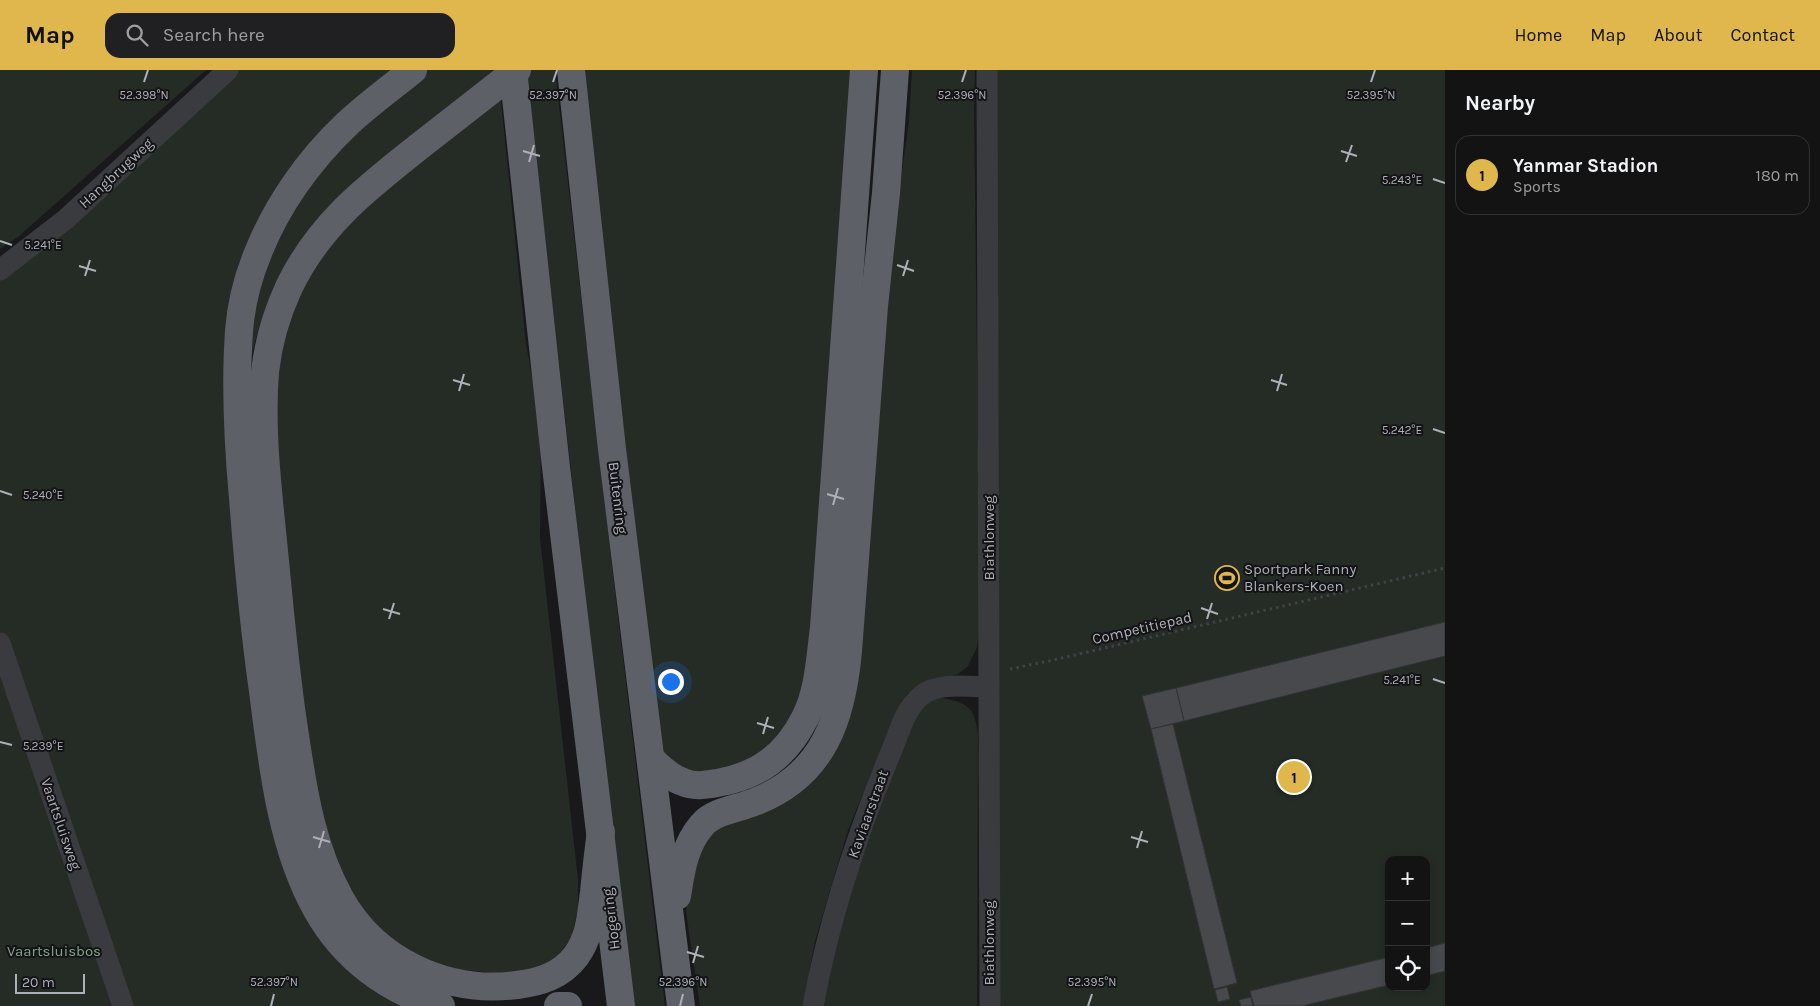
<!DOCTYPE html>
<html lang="en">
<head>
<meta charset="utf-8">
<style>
  body { margin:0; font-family:Karla,sans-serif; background:#202022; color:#f1f3f6 }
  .controls { position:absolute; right:15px; bottom:15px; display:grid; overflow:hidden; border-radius:10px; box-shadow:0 2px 8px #0003 }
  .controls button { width:45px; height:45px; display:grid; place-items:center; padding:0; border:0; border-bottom:1px solid #323234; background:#131314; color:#f1f3f6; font:25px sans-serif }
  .scale { position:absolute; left:15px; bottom:12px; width:70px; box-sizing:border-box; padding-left:5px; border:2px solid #adb0b9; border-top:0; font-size:14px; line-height:18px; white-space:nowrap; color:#adb0b9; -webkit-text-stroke:4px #141416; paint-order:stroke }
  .you { position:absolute; left:670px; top:611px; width:18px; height:18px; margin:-12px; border:4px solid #fff; border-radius:50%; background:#1a73e8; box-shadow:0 0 0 8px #1a73e833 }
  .badge { display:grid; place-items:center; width:32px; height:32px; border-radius:50%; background:#dfb74d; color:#111; font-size:16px; font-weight:700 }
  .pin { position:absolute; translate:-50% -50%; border:2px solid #fff; box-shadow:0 1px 5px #0006 }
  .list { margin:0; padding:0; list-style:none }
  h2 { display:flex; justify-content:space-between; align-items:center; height:65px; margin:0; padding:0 20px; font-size:21px }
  h2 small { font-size:16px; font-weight:400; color:#9d9ea0 }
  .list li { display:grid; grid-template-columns:32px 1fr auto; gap:15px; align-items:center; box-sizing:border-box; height:80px; margin:0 10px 10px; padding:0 10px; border:1px solid #323234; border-radius:15px }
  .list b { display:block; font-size:19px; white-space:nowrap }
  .list p { margin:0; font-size:16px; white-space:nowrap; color:#9d9ea0 }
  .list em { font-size:16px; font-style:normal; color:#9d9ea0 }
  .icon { flex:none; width:28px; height:28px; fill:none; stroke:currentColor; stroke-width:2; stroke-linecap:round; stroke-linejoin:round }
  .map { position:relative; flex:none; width:1445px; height:936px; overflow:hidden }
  header { display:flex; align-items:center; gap:30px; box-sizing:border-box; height:70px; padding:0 25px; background:#dfb74d; color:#111 }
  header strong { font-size:24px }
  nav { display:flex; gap:28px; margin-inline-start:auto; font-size:18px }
  .search { width:350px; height:45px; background:#202022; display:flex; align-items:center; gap:12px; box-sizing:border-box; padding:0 18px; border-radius:15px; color:#9d9ea0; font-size:19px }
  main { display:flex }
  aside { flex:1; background:#131314 }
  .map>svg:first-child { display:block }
  .green { fill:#252c26; fill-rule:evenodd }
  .building { fill:#48494d; stroke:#333336 }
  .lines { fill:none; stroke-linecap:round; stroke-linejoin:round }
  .path { stroke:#404246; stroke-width:3; stroke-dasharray:2.5 4; stroke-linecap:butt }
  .minor { stroke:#3a3b3f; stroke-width:21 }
  .trunk { stroke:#5e6067; stroke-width:28 }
  .ticks { fill:none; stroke:#adb0b9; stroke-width:2 }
  .labels { text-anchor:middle; stroke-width:4; stroke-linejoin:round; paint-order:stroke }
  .street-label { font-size:15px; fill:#adb0b9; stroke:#141416 }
  .poi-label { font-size:15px; fill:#adb0b9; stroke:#141416; text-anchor:start }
  .park-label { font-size:15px; fill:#86a289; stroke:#141416 }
  .ticks-label { font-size:12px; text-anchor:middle; fill:#adb0b9; stroke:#141416; stroke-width:4; stroke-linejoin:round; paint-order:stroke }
</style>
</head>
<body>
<header>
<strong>Map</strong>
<div class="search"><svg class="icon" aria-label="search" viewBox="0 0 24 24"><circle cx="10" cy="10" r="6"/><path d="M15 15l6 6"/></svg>Search here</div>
<nav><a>Home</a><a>Map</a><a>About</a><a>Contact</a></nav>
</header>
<main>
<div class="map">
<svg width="1445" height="936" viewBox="0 0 1445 936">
  <rect width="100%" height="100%" fill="#19191b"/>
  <!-- green -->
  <g class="green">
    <polygon points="0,0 206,0 19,166 0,179"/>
    <polygon points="231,0 399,0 323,62 232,231 224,273 225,301 257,638 411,936 0,936 0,199"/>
    <polygon points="426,0 499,0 269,233 257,264 248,303 246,266 269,182 316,102 394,27"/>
    <polygon points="526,0 555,0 617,539 665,936 634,936 597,632"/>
    <polygon points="582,0 855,0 812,586 795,651 753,693 701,704 682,698 667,690 660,678 621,354"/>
    <polygon points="912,0 975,0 974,38 980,552 977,577 968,596 958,604 916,617 906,625 893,651 848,760 815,871 803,936 700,936 686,842 688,809 705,766 816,702 909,52"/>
    <path d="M994 0H1445V936H997ZM1389 790H1426V917H1389Z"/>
    <polygon points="500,22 526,274 541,356 540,468 578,810 578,839 571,869 557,886 540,898 519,905 419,896 360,848 313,735 272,373 283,250 329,168"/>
    <path d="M941 628C969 632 975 639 978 666L977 936H819L835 864 914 644 927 629Z"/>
  </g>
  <!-- building -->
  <g class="building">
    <polygon points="1445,552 1445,586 1184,651 1176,618"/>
    <polygon points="1176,618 1184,651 1151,659 1142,626"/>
    <polygon points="1173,654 1237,913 1214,919 1151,659"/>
    <polygon points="1445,873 1445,901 1426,906 1426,878"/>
    <polygon points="1389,887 1389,915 1302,936 1254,936 1250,921"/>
    <polygon points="1227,917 1230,929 1218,932 1215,920"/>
    <polygon points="1251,927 1253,936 1241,936 1239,930"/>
  </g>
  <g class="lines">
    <!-- path -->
    <polyline class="path" points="1010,599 1049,591 1445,498"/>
    <!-- minor -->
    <g class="minor">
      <polyline points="987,0 990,936"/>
      <polyline points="0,200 66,149 228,0"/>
      <polyline points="0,573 123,936"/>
      <path d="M813 936C829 849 857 764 891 682 899 663 905 638 922 625 938 612 969 617 989 617"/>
    </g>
    <!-- trunk -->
    <g class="trunk">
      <path d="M413 0C391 18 367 35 346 55 309 90 277 135 258 183 248 207 241 235 239 261 235 317 238 373 243 428 248 493 254 557 263 621 272 692 281 777 317 840 344 888 388 921 441 936"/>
      <polyline points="513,0 556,397 621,936"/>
      <path d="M517 0C485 25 453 50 421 75 367 118 320 153 289 217 277 243 268 274 265 302 260 365 269 428 275 491 281 552 286 612 296 672 304 726 313 780 340 828 375 891 446 924 517 915 540 912 561 906 576 886 590 867 591 845 594 822 596 802 598 782 601 762"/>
      <polyline points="571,0 612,379 681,936"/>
      <path d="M652 690C661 699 671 708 683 712 694 717 705 715 717 713 758 706 786 686 805 648 819 621 820 587 824 558L864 0"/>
      <path d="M677 826C681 801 684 776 702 755 715 740 739 739 757 731 824 704 842 648 848 581L874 236 886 123 895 0"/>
      <polyline points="558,936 568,936"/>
    </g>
  </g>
  <!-- ticks -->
  <path class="ticks" d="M144 12 148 0M553 12 557 0M962 12 966 0M1371 12 1375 0M523 81 540 86M1341 81 1357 86M529 92 534 75M1346 92 1352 75M1433 109 1445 113M0 171 12 175M897 195 914 201M79 196 96 201M85 206 90 190M903 206 908 190M453 310 470 315M1271 310 1287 315M459 321 464 304M1277 321 1282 304M1433 359 1445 363M0 421 12 425M827 424 844 429M833 435 838 418M1201 538 1218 544M383 539 400 544M389 549 394 533M1207 549 1212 533M1433 609 1445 613M757 653 774 658M763 664 768 647M0 672 12 675M313 767 330 772M1131 767 1148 772M319 778 324 761M1137 778 1142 761M687 882 704 887M693 893 698 876M271 936 274 924M680 936 683 924M1088 936 1092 924"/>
  <!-- icons -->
  <defs>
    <symbol id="stadium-ring" viewBox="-11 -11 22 22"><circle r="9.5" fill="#141416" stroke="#dfb74d" stroke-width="1.5"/><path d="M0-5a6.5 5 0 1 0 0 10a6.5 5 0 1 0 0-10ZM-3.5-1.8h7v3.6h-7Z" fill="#dfb74d"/></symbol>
  </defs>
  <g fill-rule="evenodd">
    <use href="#stadium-ring" x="1213" y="494" width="28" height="28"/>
  </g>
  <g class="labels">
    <!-- street labels -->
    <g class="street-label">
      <text transform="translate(116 103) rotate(-43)" y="5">Hangbrugweg</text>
      <text transform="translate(618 428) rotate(83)" y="5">Buitenring</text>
      <text transform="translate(989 468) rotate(-90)" y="5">Biathlonweg</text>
      <text transform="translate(1142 558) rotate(-13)" y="5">Competitiepad</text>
      <text transform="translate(868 744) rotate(-70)" y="5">Kaviaarstraat</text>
      <text transform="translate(61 754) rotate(71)" y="5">Vaartsluisweg</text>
      <text transform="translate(611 849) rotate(-97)" y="5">Hogering</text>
      <text transform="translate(989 873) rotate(-90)" y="5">Biathlonweg</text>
    </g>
    <!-- poi labels -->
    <g class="poi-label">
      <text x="1244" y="504">Sportpark Fanny<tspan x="1244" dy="17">Blankers-Koen</tspan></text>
    </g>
    <!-- park labels -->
    <g class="park-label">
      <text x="54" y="886">Vaartsluisbos</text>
    </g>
  </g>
  <g class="ticks-label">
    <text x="144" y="29">52.398°N</text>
    <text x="553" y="29">52.397°N</text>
    <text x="962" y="29">52.396°N</text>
    <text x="1371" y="29">52.395°N</text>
    <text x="1402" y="114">5.243°E</text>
    <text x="43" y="179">5.241°E</text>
    <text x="1402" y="364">5.242°E</text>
    <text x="43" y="429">5.240°E</text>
    <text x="1402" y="614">5.241°E</text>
    <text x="43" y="680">5.239°E</text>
    <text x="274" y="916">52.397°N</text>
    <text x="683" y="916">52.396°N</text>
    <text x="1092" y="916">52.395°N</text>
  </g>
</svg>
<div class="controls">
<button>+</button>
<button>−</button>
<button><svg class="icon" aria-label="locate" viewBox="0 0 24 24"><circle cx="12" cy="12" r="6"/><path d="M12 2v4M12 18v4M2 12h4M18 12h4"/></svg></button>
</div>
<div class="scale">20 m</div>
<div class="you"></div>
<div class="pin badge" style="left:1294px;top:707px">1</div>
</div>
<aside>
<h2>Nearby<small></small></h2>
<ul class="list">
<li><span class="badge">1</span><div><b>Yanmar Stadion</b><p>Sports</p></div><em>180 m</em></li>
</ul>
</aside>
</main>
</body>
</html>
